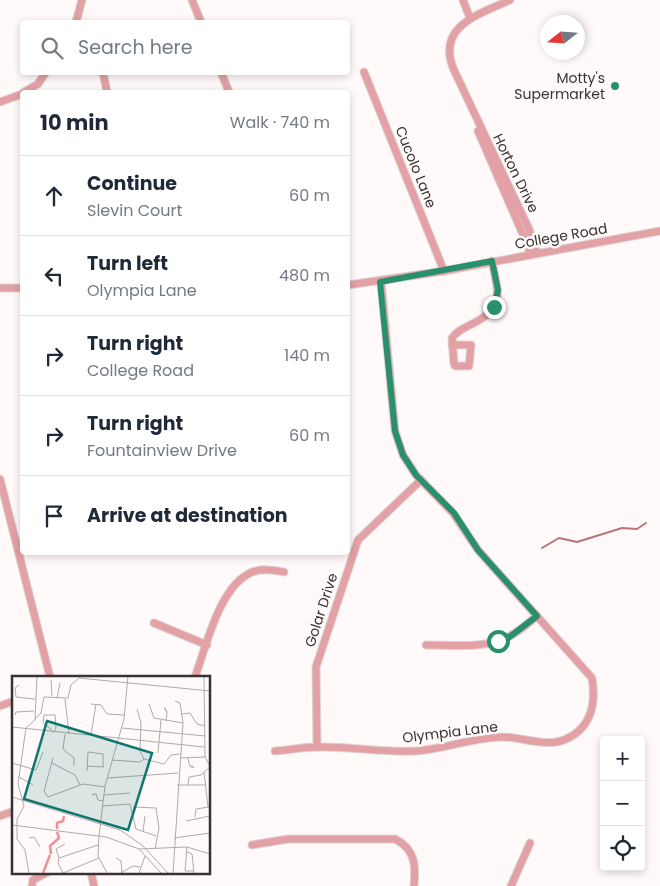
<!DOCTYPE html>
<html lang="en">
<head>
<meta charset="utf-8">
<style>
  body { margin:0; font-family:Poppins,sans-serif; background:#f2f2f3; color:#1f2937 }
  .controls { position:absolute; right:15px; bottom:15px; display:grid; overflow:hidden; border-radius:5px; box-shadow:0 2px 8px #0003 }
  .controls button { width:45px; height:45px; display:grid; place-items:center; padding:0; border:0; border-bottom:1px solid #e0e1e3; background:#fff; color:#1f2937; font:25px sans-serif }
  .compass { position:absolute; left:540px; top:15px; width:45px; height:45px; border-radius:50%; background:#fff; box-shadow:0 2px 8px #0003; rotate:253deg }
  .stop { position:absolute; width:15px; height:15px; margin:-11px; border:4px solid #28906d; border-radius:50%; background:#fff }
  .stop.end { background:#28906d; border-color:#fff; box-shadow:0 1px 5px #0008 }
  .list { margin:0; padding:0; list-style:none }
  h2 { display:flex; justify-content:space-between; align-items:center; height:65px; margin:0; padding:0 20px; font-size:21px }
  h2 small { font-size:16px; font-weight:400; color:#747a83 }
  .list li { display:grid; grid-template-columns:32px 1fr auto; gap:15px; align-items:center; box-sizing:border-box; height:80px; padding:0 20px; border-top:1px solid #e0e1e3 }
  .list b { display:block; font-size:19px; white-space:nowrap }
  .list p { margin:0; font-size:16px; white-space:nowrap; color:#747a83 }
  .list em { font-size:16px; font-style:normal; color:#747a83 }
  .icon { flex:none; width:28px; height:28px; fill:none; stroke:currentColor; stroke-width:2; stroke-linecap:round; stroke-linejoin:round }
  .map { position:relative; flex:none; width:660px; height:886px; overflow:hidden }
  .search { position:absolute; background:#fff; box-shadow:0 2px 8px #0003; left:20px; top:20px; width:330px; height:55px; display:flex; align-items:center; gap:12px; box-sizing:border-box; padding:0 18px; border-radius:5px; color:#747a83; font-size:19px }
  .panel { position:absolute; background:#fff; box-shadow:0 2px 8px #0003; left:20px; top:90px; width:330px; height:465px; border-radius:5px }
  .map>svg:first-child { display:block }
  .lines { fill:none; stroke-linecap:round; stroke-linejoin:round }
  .stream { stroke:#b97479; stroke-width:2 }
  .minor-casing { stroke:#dbd5d5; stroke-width:9 }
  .minor { stroke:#e4a1a5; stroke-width:7 }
  .route { stroke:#28906d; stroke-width:6 }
  .poi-dot { fill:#28906d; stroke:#fff9f9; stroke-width:2 }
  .labels { text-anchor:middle; stroke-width:5; stroke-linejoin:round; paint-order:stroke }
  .poi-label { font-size:14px; fill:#373333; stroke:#fff9f9; text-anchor:end }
  .street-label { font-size:14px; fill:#373333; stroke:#fff9f9 }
  .inset-river { fill:none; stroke:#f19097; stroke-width:2.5 }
  .inset-road { fill:none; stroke:#afaaaa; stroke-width:1 }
  .view { fill:#0f766e; fill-opacity:0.15; stroke:#0f766e; stroke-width:2.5 }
  .inset-edge { fill:none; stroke:#373333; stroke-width:2.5 }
</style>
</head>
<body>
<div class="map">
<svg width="660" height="886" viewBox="0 0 660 886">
  <rect width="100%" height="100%" fill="#fff9f9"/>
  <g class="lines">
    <!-- stream -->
    <polyline class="stream" points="542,548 559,538 577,542 622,528 637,529 646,523"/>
    <defs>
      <g id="minor">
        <polyline points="192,0 201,22"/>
        <polyline points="463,0 470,18"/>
        <path d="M510 0C480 14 435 26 454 70L529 229 537 253"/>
        <polyline points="76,22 82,0"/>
        <polyline points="103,72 107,92"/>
        <polyline points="221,72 229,92"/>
        <polyline points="364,72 444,271"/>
        <polyline points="24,92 38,84 46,72"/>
        <polyline points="0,102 22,94"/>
        <polyline points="478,131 528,246 530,254"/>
        <polyline points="348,285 444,271 660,231"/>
        <polyline points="0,288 22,288"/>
        <path d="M452 345H471L469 366H455L454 364 452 338C457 331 464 328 472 324 506 307 498 294 492 261"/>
        <polyline points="0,479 50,677"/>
        <polyline points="154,623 207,645"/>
        <path d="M426 645C451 645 486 649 508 637 519 632 528 623 537 616"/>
        <path d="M195 677C206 647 219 588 250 573 261 568 273 570 284 572"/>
        <polyline points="0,706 14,701"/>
        <polyline points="317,747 316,667 358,540 421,480"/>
        <path d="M275 751C289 750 303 747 317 747 350 746 383 753 416 751 446 749 473 737 503 737 523 737 547 748 566 739 592 728 596 702 592 678L478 550 453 513 416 475 403 455 395 431 381 281"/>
        <polyline points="0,816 14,811"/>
        <path d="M252 845 288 839H395C415 849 416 865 414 886"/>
        <polyline points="91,872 94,886"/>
        <polyline points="32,886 33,880 48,872"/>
        <polyline points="511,886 530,843"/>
      </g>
    </defs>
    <!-- minor casing -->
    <use href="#minor" class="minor-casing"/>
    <!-- minor -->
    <use href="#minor" class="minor"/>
  </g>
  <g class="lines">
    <!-- route -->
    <polyline class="route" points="494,307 498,290 492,261 380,282 395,431 403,455 416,475 454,513 478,550 537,616 508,638 498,641"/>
  </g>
  <!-- markers -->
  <circle class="poi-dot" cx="615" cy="86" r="5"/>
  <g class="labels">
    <!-- poi labels -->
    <g class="poi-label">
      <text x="605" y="83">Motty's<tspan x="605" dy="16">Supermarket</tspan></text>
    </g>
    <!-- street labels -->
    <g class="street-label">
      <text transform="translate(416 167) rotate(68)" y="5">Cucolo Lane</text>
      <text transform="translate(516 173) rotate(64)" y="5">Horton Drive</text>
      <text transform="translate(561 236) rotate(-10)" y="5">College Road</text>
      <text transform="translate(321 610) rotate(-72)" y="5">Golar Drive</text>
      <text transform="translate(450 732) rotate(-7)" y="5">Olympia Lane</text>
    </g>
  </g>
  <!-- overview -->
  <g transform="translate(12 676)">
    <rect width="198" height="198" fill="#fff9f9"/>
    <path class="inset-river" d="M45 153V147L51 145 52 140M39 178 38 170 47 162 45 156M31 197 38 179"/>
    <path class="inset-road" d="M192 0 193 81 198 90M39 4 40 20M7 9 3 12 4 21 23 23M45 22 48 7M53 23 57 58M79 28 89 29 95 38 112 39M137 28 142 42 171 47M125 33 129 47 128 75 132 83 152 88 159 79 168 78M169 38 178 37 185 48 193 50M3 39 4 36 22 35M23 43 29 37 32 21 56 22 59 9 67 2 198 15M154 45 155 36 152 32H153L155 36M0 51 192 71M110 52 193 60M40 57 44 53 43 39H32L31 47 40 54M53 58 51 73 62 82V90M79 59 84 28M146 77 149 44M41 82 32 115 36 121 71 108 93 111M168 82 193 81M176 82 177 87V88L179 91H182L178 90M100 84 128 86 132 83M0 87 24 94 31 76M40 87 63 99 68 109M75 90 92 91M75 95 76 76 91 78V91M192 96 196 131M7 101 21 109M95 102 166 97M165 109H193M176 109 177 101 189 99 198 91M83 118 80 119 84 118 86 124 91 125M92 119 118 117M0 121 108 154 130 169 156 197M91 130 118 128 124 153 144 160M121 131 144 132 147 152 143 173M0 135V162M183 141 184 133 197 131M174 145 198 140M0 149 94 161 127 173 175 171 198 178M131 156 133 140M17 162 22 161 28 171M162 162 198 157M175 171 173 195H182M127 173 149 197M175 176 180 178 182 197M47 182 44 173 53 168M104 182 109 185 110 197M17 197 13 174 5 163V143L12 130 6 108 14 52 23 44 25 0M51 197 46 187 47 182 86 169M51 197 87 182M95 197 86 180 87 160 93 110 112 43 116 0M109 197 121 190 128 191M127 197 133 180M161 197 171 47 168 27 163 25"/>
    <path class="view" d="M35 45 140 77 116 154 12 123Z"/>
    <rect width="198" height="198" class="inset-edge"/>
  </g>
</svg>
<div class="controls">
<button>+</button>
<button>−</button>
<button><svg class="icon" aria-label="locate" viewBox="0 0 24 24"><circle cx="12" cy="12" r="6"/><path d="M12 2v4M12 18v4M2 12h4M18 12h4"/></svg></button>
</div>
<svg class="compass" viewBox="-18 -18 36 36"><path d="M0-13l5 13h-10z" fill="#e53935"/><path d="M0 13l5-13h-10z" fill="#747a83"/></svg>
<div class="stop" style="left:498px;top:641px"></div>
<div class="stop end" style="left:494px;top:307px"></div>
<div class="search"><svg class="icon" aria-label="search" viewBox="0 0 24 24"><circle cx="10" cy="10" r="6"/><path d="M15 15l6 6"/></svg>Search here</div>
<section class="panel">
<h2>10 min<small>Walk · 740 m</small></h2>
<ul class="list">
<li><svg class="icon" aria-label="ahead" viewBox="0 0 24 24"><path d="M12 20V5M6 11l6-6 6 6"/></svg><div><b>Continue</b><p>Slevin Court</p></div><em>60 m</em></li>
<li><svg class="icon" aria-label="left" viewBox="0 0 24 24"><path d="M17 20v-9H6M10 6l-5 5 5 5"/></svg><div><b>Turn left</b><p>Olympia Lane</p></div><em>480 m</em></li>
<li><svg class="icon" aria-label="right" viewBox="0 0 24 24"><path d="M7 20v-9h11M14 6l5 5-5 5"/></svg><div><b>Turn right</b><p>College Road</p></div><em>140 m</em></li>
<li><svg class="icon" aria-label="right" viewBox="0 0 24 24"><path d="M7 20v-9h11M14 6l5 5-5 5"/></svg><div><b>Turn right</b><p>Fountainview Drive</p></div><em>60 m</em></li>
<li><svg class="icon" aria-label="arrive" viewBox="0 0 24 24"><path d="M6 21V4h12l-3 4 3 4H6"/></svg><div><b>Arrive at destination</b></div></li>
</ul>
</section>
</div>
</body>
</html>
